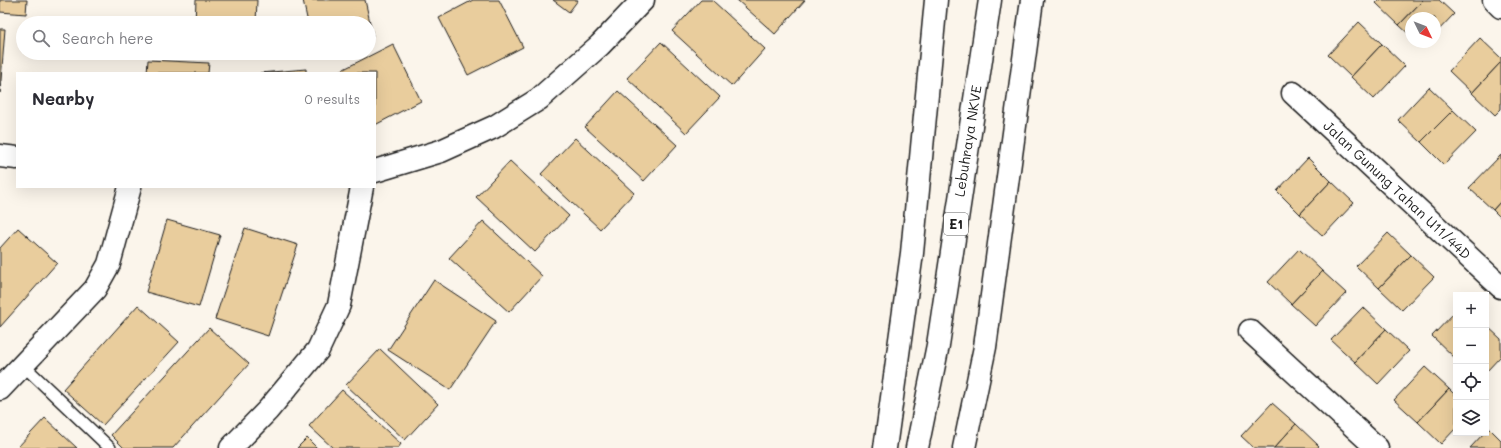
<!DOCTYPE html>
<html lang="en">
<head>
<meta charset="utf-8">
<style>
  body { margin:0; font-family:Mali,sans-serif; background:#f2f2f3; color:#2b2b33 }
  .controls { position:absolute; right:12px; bottom:12px; display:grid; overflow:hidden; border-radius:0px; box-shadow:0 4px 16px #0002 }
  .controls button { width:36px; height:36px; display:grid; place-items:center; padding:0; border:0; border-bottom:1px solid #e1e1e2; background:#fff; color:#2b2b33; font:20px sans-serif }
  .compass { position:absolute; left:1405px; top:12px; width:36px; height:36px; border-radius:50%; background:#fff; box-shadow:0 4px 16px #0002; rotate:133deg }
  .list { margin:0; padding:0; list-style:none }
  h2 { display:flex; justify-content:space-between; align-items:center; height:52px; margin:0; padding:0 16px; font-size:17px }
  h2 small { font-size:13px; font-weight:400; color:#7c7c81 }
  .icon { flex:none; width:22px; height:22px; fill:none; stroke:currentColor; stroke-width:2; stroke-linecap:round; stroke-linejoin:round }
  .map { position:relative; flex:none; width:1501px; height:448px; overflow:hidden }
  .search { position:absolute; background:#fff; box-shadow:0 4px 16px #0002; left:16px; top:16px; width:360px; height:44px; display:flex; align-items:center; gap:10px; box-sizing:border-box; padding:0 14px; border-radius:22px; color:#7c7c81; font-size:15px }
  .panel { position:absolute; background:#fff; box-shadow:0 4px 16px #0002; left:16px; top:72px; width:360px; height:116px; border-radius:0px }
  .map>svg:first-child { display:block }
  .building { fill:#e9cd9d; stroke:#1c1c1c }
  .lines { fill:none; stroke-linecap:round; stroke-linejoin:round }
  .lane-casing { stroke:#1c1c1c; stroke-width:14 }
  .street-casing { stroke:#1c1c1c; stroke-width:25 }
  .highway-casing { stroke:#1c1c1c; stroke-width:25 }
  .lane { stroke:#fff; stroke-width:11 }
  .street { stroke:#fff; stroke-width:22 }
  .highway { stroke:#fff; stroke-width:22 }
  .labels { text-anchor:middle; stroke-width:4; stroke-linejoin:round; paint-order:stroke }
  .shield { fill:#fff; stroke:#606060; stroke-width:1 }
  .shield-label { font-size:13px; font-weight:bold; fill:#1c1c1c }
  .street-label { font-size:14px; fill:#1c1c1c; stroke:#fff }
</style>
</head>
<body>
<div class="map">
<svg width="1501" height="448" viewBox="0 0 1501 448">
  <rect width="100%" height="100%" fill="#fbf5eb"/>
  <filter id="ink" filterUnits="userSpaceOnUse"><feTurbulence type="fractalNoise" baseFrequency=".025" numOctaves="2"/><feDisplacementMap in="SourceGraphic" scale="8" xChannelSelector="R" yChannelSelector="G"/><feConvolveMatrix kernelMatrix="1 2 1 2 8 2 1 2 1" color-interpolation-filters="sRGB"/></filter>
  <g filter="url(#ink)">
    <!-- building -->
    <g class="building">
      <polygon points="0,0 27,0 26,14 0,12"/>
      <polygon points="196,0 257,0 256,23 195,23"/>
      <polygon points="303,0 365,0 373,36 369,37 369,23 308,23"/>
      <polygon points="473,0 499,0 523,47 468,75 439,18"/>
      <polygon points="553,0 578,0 569,12"/>
      <polygon points="701,0 712,0 765,49 732,86 672,31"/>
      <polygon points="737,0 805,0 775,34"/>
      <polygon points="1379,0 1423,0 1399,25 1376,3"/>
      <polygon points="1423,0 1439,0 1454,14 1435,34 1435,18 1411,18 1411,36 1399,25"/>
      <polygon points="1359,22 1382,44 1351,77 1328,55"/>
      <polygon points="0,29 5,29 0,93"/>
      <polygon points="1480,38 1501,58 1501,62 1472,93 1449,71"/>
      <polygon points="661,42 720,97 686,133 627,78"/>
      <polygon points="1417,42 1427,42 1422,47"/>
      <polygon points="393,44 421,101 375,125 375,73 339,73 338,72"/>
      <polygon points="1382,44 1405,66 1374,99 1351,77"/>
      <polygon points="148,60 209,63 208,73 147,73"/>
      <polygon points="1501,62 1501,109 1495,115 1472,93"/>
      <polygon points="306,69 306,73 260,73"/>
      <polygon points="1429,87 1453,110 1421,142 1398,120"/>
      <polygon points="618,91 677,145 644,181 585,127"/>
      <polygon points="1453,110 1476,132 1444,165 1421,142"/>
      <polygon points="575,138 634,193 600,229 541,174"/>
      <polygon points="1501,155 1501,201 1493,210 1469,188"/>
      <polygon points="1308,158 1331,181 1300,214 1277,191"/>
      <polygon points="510,161 569,216 535,252 476,197"/>
      <polygon points="1331,181 1354,203 1323,236 1300,214"/>
      <polygon points="1501,201 1501,218 1493,210"/>
      <polygon points="167,220 220,235 199,307 146,292"/>
      <polygon points="483,221 542,276 509,312 449,258"/>
      <polygon points="18,228 57,263 0,327 0,248"/>
      <polygon points="245,228 298,245 268,336 215,319"/>
      <polygon points="1388,233 1411,255 1379,288 1356,266"/>
      <polygon points="1299,249 1322,271 1291,304 1268,282"/>
      <polygon points="1411,255 1434,277 1402,310 1379,288"/>
      <polygon points="1322,271 1346,293 1315,326 1291,304"/>
      <polygon points="434,280 496,321 450,390 388,350"/>
      <polygon points="138,305 179,342 103,425 63,389"/>
      <polygon points="1363,307 1386,329 1355,362 1331,340"/>
      <polygon points="1456,311 1456,357 1455,358 1432,336"/>
      <polygon points="1486,325 1501,339 1501,356 1486,372"/>
      <polygon points="209,328 249,364 173,448 124,448 111,435"/>
      <polygon points="1386,329 1409,351 1378,384 1355,362"/>
      <polygon points="380,349 438,404 405,440 346,385"/>
      <polygon points="1425,367 1449,389 1418,422 1394,400"/>
      <polygon points="1449,389 1456,396 1456,428 1441,444 1418,422"/>
      <polygon points="342,390 401,444 398,448 333,448 309,426"/>
      <polygon points="1272,403 1296,424 1274,448 1254,448 1241,436"/>
      <polygon points="45,418 77,448 17,448"/>
      <polygon points="1296,424 1319,446 1317,448 1274,448"/>
      <polygon points="1489,428 1501,440 1501,448 1470,448 1484,433 1486,433"/>
      <polygon points="307,438 317,448 297,448"/>
    </g>
    <g class="lines">
      <defs>
        <polyline id="lane" points="23,365 110,448"/>
        <g id="street">
          <polyline points="1494,0 1501,7"/>
          <polyline points="1293,93 1501,287"/>
          <polyline points="0,156 17,158"/>
          <polyline points="375,171 441,151 494,127 539,99 600,45 643,0"/>
          <polyline points="1250,331 1377,448"/>
          <polyline points="0,389 95,289 109,264 130,187"/>
          <polyline points="231,448 268,410 318,350 339,305 362,187"/>
        </g>
        <g id="highway">
          <polyline points="885,448 912,253 936,0"/>
          <polyline points="917,448 938,345 990,0"/>
          <polyline points="964,448 985,347 1032,0"/>
        </g>
      </defs>
      <!-- lane casing -->
      <use href="#lane" class="lane-casing"/>
      <!-- street casing -->
      <use href="#street" class="street-casing"/>
      <!-- highway casing -->
      <use href="#highway" class="highway-casing"/>
      <!-- lane -->
      <use href="#lane" class="lane"/>
      <!-- street -->
      <use href="#street" class="street"/>
      <!-- highway -->
      <use href="#highway" class="highway"/>
    </g>
  </g>
  <g class="labels">
    <!-- shield labels -->
    <rect class="shield" x="944" y="213" width="24" height="22" rx="3"/>
    <g class="shield-label">
      <text x="956" y="229">E1</text>
    </g>
    <!-- street labels -->
    <g class="street-label">
      <text transform="translate(968 141) rotate(-81)" y="5">Lebuhraya NKVE</text>
      <text transform="translate(1397 190) rotate(43)" y="5">Jalan Gunung Tahan U11/44D</text>
    </g>
  </g>
</svg>
<div class="controls">
<button>+</button>
<button>−</button>
<button><svg class="icon" aria-label="locate" viewBox="0 0 24 24"><circle cx="12" cy="12" r="6"/><path d="M12 2v4M12 18v4M2 12h4M18 12h4"/></svg></button>
<button><svg class="icon" aria-label="layers" viewBox="0 0 24 24"><path d="M12 4l9 5-9 5-9-5zM3 14l9 5 9-5"/></svg></button>
</div>
<svg class="compass" viewBox="-18 -18 36 36"><path d="M0-13l5 13h-10z" fill="#e53935"/><path d="M0 13l5-13h-10z" fill="#7c7c81"/></svg>
<div class="search"><svg class="icon" aria-label="search" viewBox="0 0 24 24"><circle cx="10" cy="10" r="6"/><path d="M15 15l6 6"/></svg>Search here</div>
<section class="panel">
<h2>Nearby<small>0 results</small></h2>
<ul class="list">
</ul>
</section>
</div>
</body>
</html>
